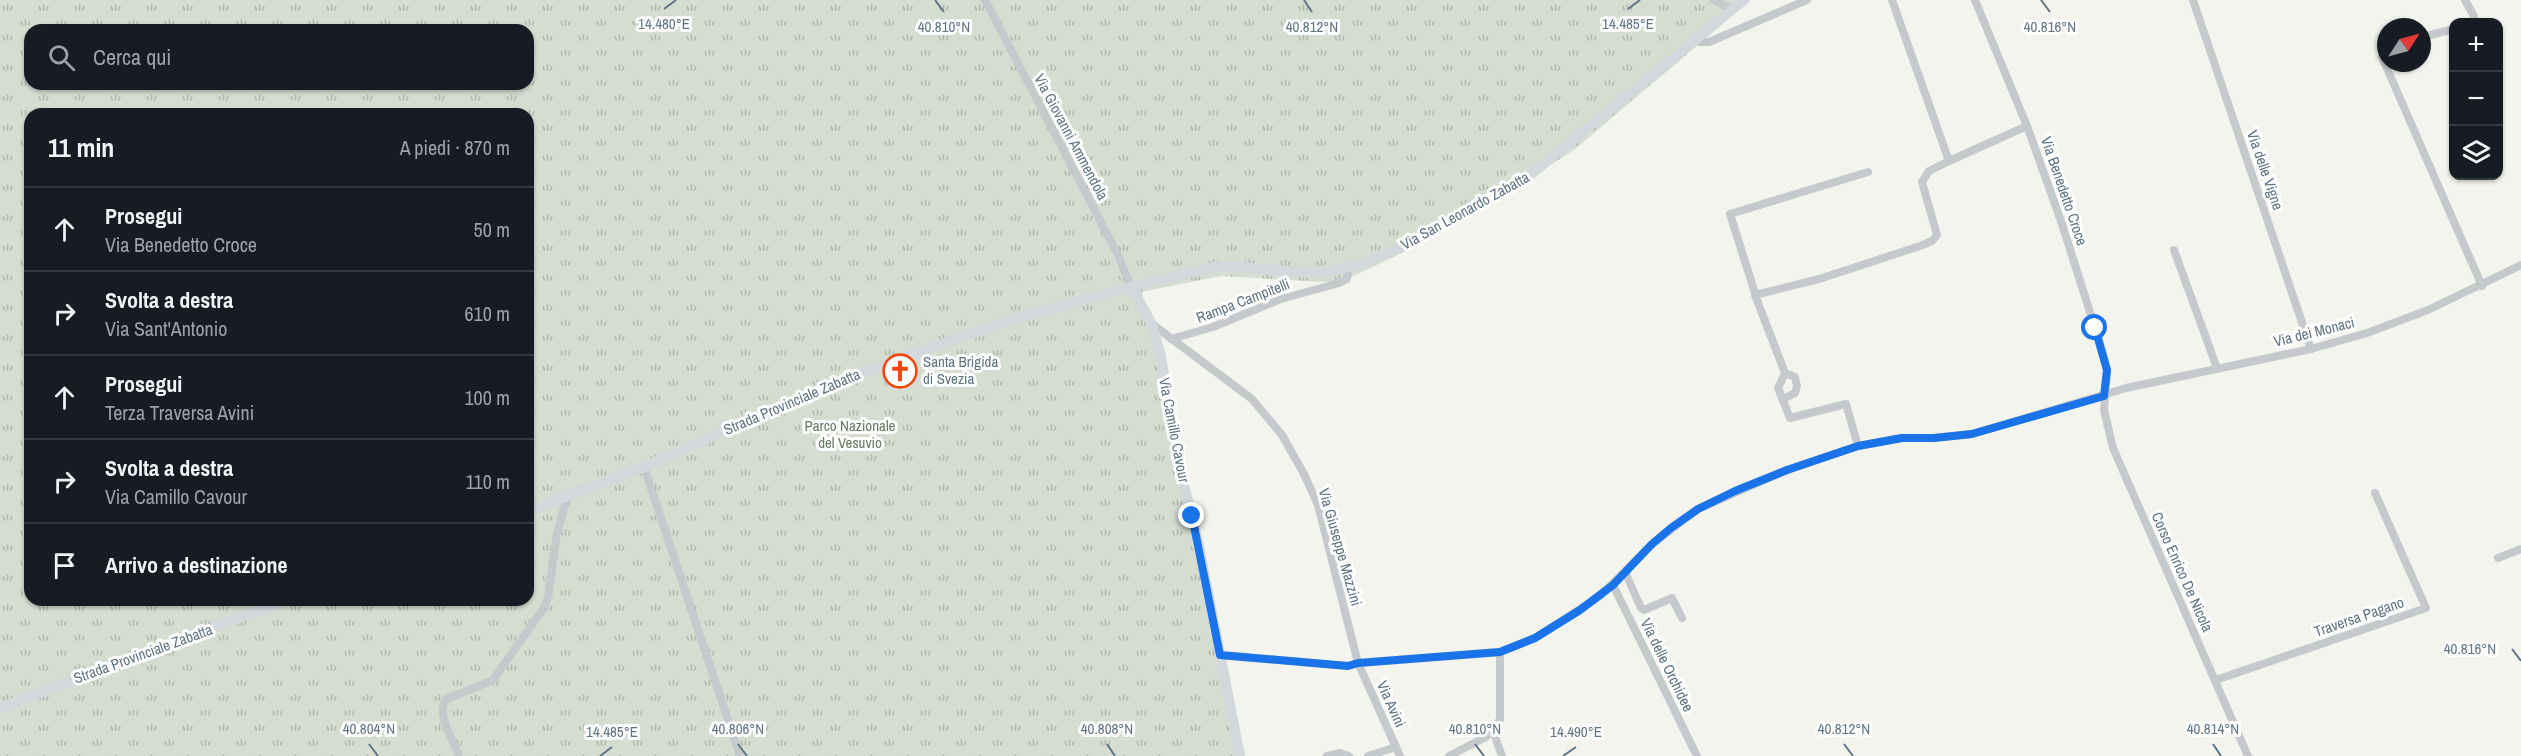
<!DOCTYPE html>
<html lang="it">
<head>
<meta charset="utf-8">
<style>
  body { margin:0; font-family:"Archivo Narrow",sans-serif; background:#242831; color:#f1f3f6 }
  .controls { position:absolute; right:18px; top:18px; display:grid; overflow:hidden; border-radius:12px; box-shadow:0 2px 4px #0004 }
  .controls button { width:54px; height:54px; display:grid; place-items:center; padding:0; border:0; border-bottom:2px solid #363941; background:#171b24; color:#f1f3f6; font:30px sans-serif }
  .compass { position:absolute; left:2377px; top:18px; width:54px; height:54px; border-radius:50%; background:#171b24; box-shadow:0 2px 4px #0004; rotate:54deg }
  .stop { position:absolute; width:18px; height:18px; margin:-14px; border:4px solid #1a73e8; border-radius:50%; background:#fff }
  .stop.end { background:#1a73e8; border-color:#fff; box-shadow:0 2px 6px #0008 }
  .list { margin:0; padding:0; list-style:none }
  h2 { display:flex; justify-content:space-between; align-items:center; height:78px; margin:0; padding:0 24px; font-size:26px }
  h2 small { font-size:20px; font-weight:400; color:#9ea1a6 }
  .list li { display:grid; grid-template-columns:39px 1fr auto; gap:18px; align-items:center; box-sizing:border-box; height:84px; padding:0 24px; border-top:2px solid #363941 }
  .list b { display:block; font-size:22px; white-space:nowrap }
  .list p { margin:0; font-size:20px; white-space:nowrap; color:#9ea1a6 }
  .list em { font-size:20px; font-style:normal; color:#9ea1a6 }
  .icon { flex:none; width:33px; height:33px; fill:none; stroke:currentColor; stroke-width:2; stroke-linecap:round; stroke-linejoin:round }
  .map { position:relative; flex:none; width:2521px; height:756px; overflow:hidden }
  .search { position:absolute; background:#171b24; box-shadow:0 2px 4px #0004; left:24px; top:24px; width:510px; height:66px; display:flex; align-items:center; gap:15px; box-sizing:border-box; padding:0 21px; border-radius:18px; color:#9ea1a6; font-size:22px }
  .panel { position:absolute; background:#171b24; box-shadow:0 2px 4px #0004; left:24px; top:108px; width:510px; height:498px; border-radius:18px }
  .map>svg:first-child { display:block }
  .park { fill:url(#park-tufts); fill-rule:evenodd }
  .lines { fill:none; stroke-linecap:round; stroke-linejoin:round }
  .street { stroke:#c6c9cc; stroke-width:8 }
  .secondary { stroke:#d2d8dc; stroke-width:10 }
  .route { stroke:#1a73e8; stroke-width:8 }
  .ticks { fill:none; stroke:#607484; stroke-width:2 }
  .labels { text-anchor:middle; stroke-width:6; stroke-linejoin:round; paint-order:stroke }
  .street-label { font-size:15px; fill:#607484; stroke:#fff }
  .poi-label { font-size:15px; fill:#607484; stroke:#fff; text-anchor:start }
  .park-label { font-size:15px; fill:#657a60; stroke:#fff }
  .ticks-label { font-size:15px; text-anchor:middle; fill:#607484; stroke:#fff; stroke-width:6; stroke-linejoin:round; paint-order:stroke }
</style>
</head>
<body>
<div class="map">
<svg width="2521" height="756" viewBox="0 0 2521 756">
  <defs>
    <pattern id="park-tufts" width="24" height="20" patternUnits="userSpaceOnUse" patternTransform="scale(1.5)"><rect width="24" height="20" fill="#d5dcd0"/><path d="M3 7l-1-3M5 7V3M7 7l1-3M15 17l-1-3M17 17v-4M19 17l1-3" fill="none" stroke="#b0b7ae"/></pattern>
  </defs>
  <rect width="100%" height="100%" fill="#f4f4ef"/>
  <!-- park -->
  <path class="park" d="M0 0H1751L1574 150 1488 205 1406 251 1339 283 1221 276 1141 292 1163 347 1171 405 1210 580 1242 756H0ZM30 30H528V84H30ZM30 114H528V600H30Z"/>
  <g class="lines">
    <!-- street -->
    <g class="street">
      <polyline points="985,0 1118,255 1131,287"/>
      <polyline points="1714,0 1732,10"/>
      <polyline points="1975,0 2027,126 2061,221 2103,353 2107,370 2104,410 2113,448 2248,756"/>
      <polyline points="2193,0 2311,349"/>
      <polyline points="2465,0 2474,16 2473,22"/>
      <polyline points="2422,37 2454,29"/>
      <polyline points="1696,38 1700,42 1709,42 1807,0"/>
      <polyline points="2386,46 2383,50 2382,57 2482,286"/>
      <polyline points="1949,161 2027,126"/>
      <polyline points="2174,250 2217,368"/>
      <polyline points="1755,293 1730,214 1868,172"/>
      <polyline points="1152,324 1252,399 1282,435 1304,474 1318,505 1358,663 1400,756"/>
      <polyline points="1171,339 1213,327 1281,299 1339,283 1347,279 1349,268"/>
      <polyline points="1785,373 1778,388 1790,418 1846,404 1858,446"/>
      <polyline points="1783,399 1795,393 1797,386 1795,377 1785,373 1755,295 1819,279 1920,246 1932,241 1937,235 1922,182 1929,171 1949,161 1892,0"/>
      <polyline points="644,467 740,756"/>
      <polyline points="2498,558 2521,549"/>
      <polyline points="1625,572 1641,608 1644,610 1672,598 1682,618"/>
      <polyline points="1613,585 1697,756"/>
      <polyline points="1220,655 1348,666 1358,663 1500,652 1535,638 1600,596 1652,544 1698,509 1787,470 1858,446 1902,438 1934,438 1972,434 2126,388 2311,349 2367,333 2428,310 2521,265"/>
      <polyline points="2216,680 2426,608 2375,493"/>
      <polyline points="1493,731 1502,756"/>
      <path d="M459 756C454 741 434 712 447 699L493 680 544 608 548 597 557 533 567 497"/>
      <polyline points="1327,756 1340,753 1349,756"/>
      <polyline points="1368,756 1396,747"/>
      <polyline points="1449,756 1486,737 1500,720 1500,652"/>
    </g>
    <!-- secondary -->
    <g class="secondary">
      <polyline points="1131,287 1152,324 1161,356 1175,448 1198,541 1240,756"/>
      <polyline points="528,511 644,467 839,380 1017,318 1131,287 1214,267 1241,267 1307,273 1327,272 1362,264 1399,248 1509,188 1533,173 1744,0"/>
      <polyline points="0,708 286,600"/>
    </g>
  </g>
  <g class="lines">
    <!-- route -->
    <polyline class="route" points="1192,516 1220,655 1348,666 1358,663 1500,652 1535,638 1580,610 1613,585 1652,544 1671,528 1698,509 1735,491 1787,470 1858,446 1902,438 1934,438 1972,434 2104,396 2107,370 2095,328"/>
  </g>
  <!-- ticks -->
  <path class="ticks" d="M935 0 944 12M1304 0 1312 12M2041 0 2050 12M664 9 676 0M1628 9 1640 0M2512 649 2521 661M369 744 378 756M738 744 747 756M1107 744 1115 756M1475 744 1484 756M1844 744 1853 756M2213 744 2221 756M600 756 612 747M1563 756 1576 747"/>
  <!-- icons -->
  <defs>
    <symbol id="church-ring" viewBox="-11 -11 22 22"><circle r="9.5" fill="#fff" stroke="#f34611" stroke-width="1.5"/><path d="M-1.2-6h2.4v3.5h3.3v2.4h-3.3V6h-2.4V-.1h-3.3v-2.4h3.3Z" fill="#f34611"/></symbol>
  </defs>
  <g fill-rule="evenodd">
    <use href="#church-ring" x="881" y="352" width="38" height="38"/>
  </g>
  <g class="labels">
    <!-- street labels -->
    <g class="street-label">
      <text transform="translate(1071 137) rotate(62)" y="5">Via Giovanni Ammendola</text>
      <text transform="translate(2265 170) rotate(71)" y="5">Via delle Vigne</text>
      <text transform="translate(2064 191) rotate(71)" y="5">Via Benedetto Croce</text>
      <text transform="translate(1465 211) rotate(-29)" y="5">Via San Leonardo Zabatta</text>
      <text transform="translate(1243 301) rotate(-21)" y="5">Rampa Campitelli</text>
      <text transform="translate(2314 332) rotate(-14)" y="5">Via dei Monaci</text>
      <text transform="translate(792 402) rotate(-23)" y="5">Strada Provinciale Zabatta</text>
      <text transform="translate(1174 430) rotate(79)" y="5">Via Camillo Cavour</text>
      <text transform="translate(1340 547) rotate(74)" y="5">Via Giuseppe Mazzini</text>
      <text transform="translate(2182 572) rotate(66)" y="5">Corso Enrico De Nicola</text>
      <text transform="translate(2359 617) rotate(-19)" y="5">Traversa Pagano</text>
      <text transform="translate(143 654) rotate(-20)" y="5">Strada Provinciale Zabatta</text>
      <text transform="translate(1667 665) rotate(64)" y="5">Via delle Orchidee</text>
      <text transform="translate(1391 704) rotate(66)" y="5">Via Avini</text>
    </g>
    <!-- poi labels -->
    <g class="poi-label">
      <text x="923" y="367">Santa Brigida<tspan x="923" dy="17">di Svezia</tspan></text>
    </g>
    <!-- park labels -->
    <g class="park-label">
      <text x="850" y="431">Parco Nazionale<tspan x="850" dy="17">del Vesuvio</tspan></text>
    </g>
  </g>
  <g class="ticks-label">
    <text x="664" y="29">14.480°E</text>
    <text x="1628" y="29">14.485°E</text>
    <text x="944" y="32">40.810°N</text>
    <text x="1312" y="32">40.812°N</text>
    <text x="2050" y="32">40.816°N</text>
    <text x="2470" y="654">40.816°N</text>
    <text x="369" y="734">40.804°N</text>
    <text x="738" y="734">40.806°N</text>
    <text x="1107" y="734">40.808°N</text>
    <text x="1475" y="734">40.810°N</text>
    <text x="1844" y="734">40.812°N</text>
    <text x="2213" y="734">40.814°N</text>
    <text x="612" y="737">14.485°E</text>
    <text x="1576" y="737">14.490°E</text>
  </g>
</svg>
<div class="controls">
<button>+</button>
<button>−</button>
<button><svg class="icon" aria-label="layers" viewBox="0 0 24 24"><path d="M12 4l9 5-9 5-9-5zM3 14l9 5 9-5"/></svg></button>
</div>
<svg class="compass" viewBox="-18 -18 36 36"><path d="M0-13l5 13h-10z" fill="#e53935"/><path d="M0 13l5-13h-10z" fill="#9ea1a6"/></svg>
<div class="stop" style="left:2095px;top:328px"></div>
<div class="stop end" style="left:1192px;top:516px"></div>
<div class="search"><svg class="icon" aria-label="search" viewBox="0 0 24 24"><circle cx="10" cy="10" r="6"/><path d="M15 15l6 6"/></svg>Cerca qui</div>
<section class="panel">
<h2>11 min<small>A piedi · 870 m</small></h2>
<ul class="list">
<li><svg class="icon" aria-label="ahead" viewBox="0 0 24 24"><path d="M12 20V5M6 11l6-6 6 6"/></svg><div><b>Prosegui</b><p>Via Benedetto Croce</p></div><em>50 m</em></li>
<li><svg class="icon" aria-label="right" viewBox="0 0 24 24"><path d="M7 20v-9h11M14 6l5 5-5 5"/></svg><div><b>Svolta a destra</b><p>Via Sant'Antonio</p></div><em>610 m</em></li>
<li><svg class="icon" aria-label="ahead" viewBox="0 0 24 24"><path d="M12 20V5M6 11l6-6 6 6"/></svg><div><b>Prosegui</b><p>Terza Traversa Avini</p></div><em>100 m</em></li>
<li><svg class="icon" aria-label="right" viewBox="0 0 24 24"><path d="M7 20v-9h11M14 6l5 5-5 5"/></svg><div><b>Svolta a destra</b><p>Via Camillo Cavour</p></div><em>110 m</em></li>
<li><svg class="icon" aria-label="arrive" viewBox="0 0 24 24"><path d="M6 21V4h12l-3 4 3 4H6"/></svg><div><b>Arrivo a destinazione</b></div></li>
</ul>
</section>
</div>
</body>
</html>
